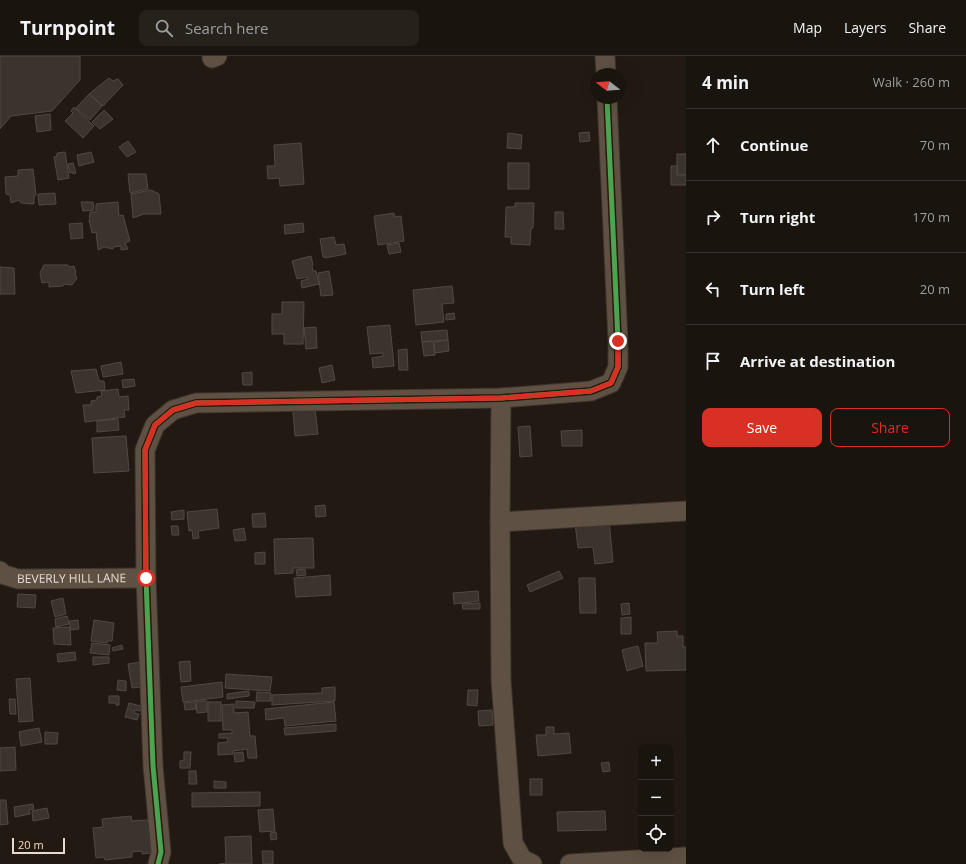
<!DOCTYPE html>
<html lang="en">
<head>
<meta charset="utf-8">
<style>
  body { margin:0; font-family:"Open Sans",sans-serif; background:#27211c; color:#f1f3f6 }
  .controls { position:absolute; right:12px; bottom:12px; display:grid; overflow:hidden; border-radius:8px; box-shadow:0 4px 16px #0002 }
  .controls button { width:36px; height:36px; display:grid; place-items:center; padding:0; border:0; border-bottom:1px solid #38332e; background:#1a140e; color:#f1f3f6; font:20px sans-serif }
  .compass { position:absolute; left:590px; top:12px; width:36px; height:36px; border-radius:50%; background:#1a140e; box-shadow:0 4px 16px #0002; rotate:287deg }
  .scale { position:absolute; left:12px; bottom:10px; width:53px; box-sizing:border-box; padding-left:4px; border:2px solid #e6dbd2; border-top:0; font-size:11px; line-height:14px; white-space:nowrap; color:#e6dbd2; -webkit-text-stroke:3px #291a0b; paint-order:stroke }
  .stop { position:absolute; width:12px; height:12px; margin:-9px; border:3px solid #d93025; border-radius:50%; background:#fff }
  .stop.end { background:#d93025; border-color:#fff; box-shadow:0 1px 4px #0008 }
  .list { margin:0; padding:0; list-style:none }
  h2 { display:flex; justify-content:space-between; align-items:center; height:52px; margin:0; padding:0 16px; font-size:17px }
  h2 small { font-size:13px; font-weight:400; color:#9f9e9e }
  .list li { display:grid; grid-template-columns:26px 1fr auto; gap:12px; align-items:center; box-sizing:border-box; height:72px; padding:0 16px; border-top:1px solid #38332e }
  .list b { display:block; font-size:15px; white-space:nowrap }
  .list em { font-size:13px; font-style:normal; color:#9f9e9e }
  .actions { display:flex; gap:8px; padding:12px 16px }
  .actions a { flex:1; padding:9px 0; border:1px solid #d93025; border-radius:8px; text-align:center; font-size:14px; color:#d93025 }
  .actions .main { background:#d93025; color:#fff }
  .icon { flex:none; width:22px; height:22px; fill:none; stroke:currentColor; stroke-width:2; stroke-linecap:round; stroke-linejoin:round }
  .map { position:relative; flex:none; width:686px; height:808px; overflow:hidden }
  header { display:flex; align-items:center; gap:24px; box-sizing:border-box; height:56px; padding:0 20px; background:#1a140e; border-bottom:1px solid #38332e }
  header strong { font-size:19px }
  nav { display:flex; gap:22px; margin-inline-start:auto; font-size:14px }
  .search { width:280px; height:36px; background:#27211c; display:flex; align-items:center; gap:10px; box-sizing:border-box; padding:0 14px; border-radius:8px; color:#9f9e9e; font-size:15px }
  main { display:flex }
  aside { flex:1; background:#1a140e }
  .map>svg:first-child { display:block }
  .building { fill:#3b342e; stroke:#504842 }
  .lines { fill:none; stroke-linecap:round; stroke-linejoin:round }
  .minor-casing { stroke:#3c352f; stroke-width:21 }
  .minor { stroke:#5e5042; stroke-width:19 }
  .cycleway-casing { stroke:#291a0b; stroke-width:8 }
  .cycleway { stroke:#4ca352; stroke-width:5 }
  .route { stroke:#d93025; stroke-width:5 }
  .labels { text-anchor:middle; stroke-width:3; stroke-linejoin:round; paint-order:stroke }
  .street-label { font-size:12px; fill:#e6dbd2; stroke:#291a0b }
</style>
</head>
<body>
<header>
<strong>Turnpoint</strong>
<div class="search"><svg class="icon" aria-label="search" viewBox="0 0 24 24"><circle cx="10" cy="10" r="6"/><path d="M15 15l6 6"/></svg>Search here</div>
<nav><a>Map</a><a>Layers</a><a>Share</a></nav>
</header>
<main>
<div class="map">
<svg width="686" height="808" viewBox="0 0 686 808">
  <rect width="100%" height="100%" fill="#221a12"/>
  <!-- building -->
  <g class="building">
    <polygon points="0,0 80,0 80,24 52,55 11,60 0,73"/>
    <polygon points="109,22 113,25 118,23 123,29 103,50 89,38"/>
    <polygon points="89,38 102,50 90,64 76,52"/>
    <polygon points="74,51 94,70 83,82 65,65 73,57 71,55"/>
    <polygon points="104,54 113,63 100,73 92,66"/>
    <polygon points="50,58 51,74 37,76 35,60"/>
    <polygon points="589,76 590,85 580,86 579,77"/>
    <polygon points="508,77 522,79 521,93 507,92"/>
    <polygon points="128,85 136,96 127,101 119,91"/>
    <polygon points="301,87 304,128 280,130 279,122 268,123 267,110 275,110 274,89"/>
    <polygon points="65,96 69,122 58,124 54,101 57,100 57,97"/>
    <polygon points="91,96 94,106 79,110 77,99"/>
    <rect x="677" y="98" width="9" height="21"/>
    <polygon points="73,107 76,117 73,118 73,116 70,117 68,108"/>
    <rect x="508" y="107" width="21" height="26"/>
    <polygon points="671,110 677,110 677,119 686,119 686,129 671,129"/>
    <polygon points="33,113 36,139 34,140 34,148 21,147 19,144 11,147 10,139 6,138 5,121 18,120 18,114"/>
    <polygon points="128,118 146,118 148,133 130,137"/>
    <polygon points="151,134 159,138 161,158 144,158 133,162 131,138"/>
    <polygon points="55,137 56,148 39,149 38,138"/>
    <polygon points="81,146 93,146 94,154 83,155"/>
    <polygon points="118,146 119,160 123,159 130,185 125,187 128,193 121,194 121,190 113,191 113,193 104,191 98,194 96,176 92,177 90,167 89,166 90,156 96,156 96,148"/>
    <polygon points="515,147 534,147 533,172 531,172 530,189 511,188 511,181 505,181 506,151 515,151"/>
    <polygon points="555,156 563,156 564,173 555,173"/>
    <polygon points="394,157 395,161 401,160 404,185 378,189 374,160"/>
    <polygon points="82,167 83,182 71,183 69,168"/>
    <polygon points="303,167 304,176 285,178 284,169"/>
    <polygon points="334,181 336,189 344,188 346,198 325,202 325,201 323,201 320,183"/>
    <polygon points="399,187 401,196 389,198 387,189"/>
    <polygon points="311,200 313,209 312,210 313,215 316,215 319,228 302,232 301,225 308,223 307,221 297,223 292,205"/>
    <polygon points="44,209 68,209 70,211 74,210 76,216 75,218 77,222 72,229 64,228 63,230 49,231 49,226 42,227 40,217"/>
    <polygon points="0,211 14,212 15,238 0,238"/>
    <polygon points="329,215 333,239 321,240 318,217"/>
    <polygon points="452,230 454,247 442,248 444,266 416,269 413,234"/>
    <polygon points="282,246 304,246 303,288 284,288 284,278 272,278 272,258 282,258"/>
    <polygon points="454,257 455,263 446,264 446,258"/>
    <polygon points="390,269 394,310 373,312 372,302 383,300 383,297 370,298 367,271"/>
    <polygon points="316,271 317,292 306,293 304,272"/>
    <polygon points="447,274 448,284 422,286 421,276"/>
    <polygon points="448,284 449,295 435,297 434,286"/>
    <polygon points="433,285 435,299 424,300 422,286"/>
    <polygon points="407,293 408,314 399,314 398,294"/>
    <polygon points="121,306 123,318 103,321 101,310"/>
    <polygon points="332,309 335,324 322,327 319,312"/>
    <polygon points="96,313 99,325 104,325 105,334 76,337 71,315"/>
    <polygon points="252,316 252,329 243,329 242,317"/>
    <polygon points="134,323 135,330 123,332 122,324"/>
    <polygon points="118,333 119,341 128,340 129,354 124,354 125,361 85,366 83,349 91,349 91,345 97,344 97,341 102,340 101,335"/>
    <polygon points="315,353 318,378 295,380 293,355"/>
    <polygon points="118,363 119,374 97,376 97,365"/>
    <polygon points="530,370 532,400 520,401 518,371"/>
    <polygon points="582,374 582,390 562,390 561,375"/>
    <polygon points="126,380 129,415 94,417 92,382"/>
    <polygon points="325,449 326,460 316,461 315,450"/>
    <polygon points="217,453 219,472 198,475 199,482 193,483 192,474 189,475 187,456"/>
    <polygon points="184,454 184,463 172,464 171,456"/>
    <polygon points="265,457 266,471 253,471 252,458"/>
    <polygon points="609,464 613,506 595,508 593,491 578,492 575,467"/>
    <polygon points="171,470 178,470 179,479 172,479"/>
    <polygon points="244,472 246,484 235,485 233,474"/>
    <polygon points="313,482 314,512 293,512 293,517 275,518 274,483"/>
    <polygon points="265,496 265,508 255,508 255,497"/>
    <polygon points="305,513 306,519 297,520 296,514"/>
    <polygon points="559,515 563,522 530,536 527,529"/>
    <polygon points="330,519 331,539 296,541 294,522"/>
    <polygon points="579,522 595,522 596,557 580,557"/>
    <polygon points="478,535 479,545 454,548 453,537"/>
    <polygon points="18,538 36,539 35,552 17,551"/>
    <polygon points="63,542 66,558 55,561 51,545"/>
    <polygon points="480,547 480,553 463,553 462,548"/>
    <polygon points="629,547 630,558 622,559 621,548"/>
    <polygon points="67,560 69,568 56,571 55,563"/>
    <polygon points="631,561 631,578 621,578 621,562"/>
    <polygon points="78,564 79,573 71,574 69,565"/>
    <polygon points="94,564 114,567 112,585 107,585 107,587 91,585"/>
    <polygon points="70,571 71,589 54,588 53,572"/>
    <polygon points="677,575 677,580 683,580 683,591 686,591 686,614 646,615 645,587 658,587 657,576"/>
    <polygon points="92,587 110,589 109,599 90,597"/>
    <polygon points="122,589 123,593 113,595 112,592"/>
    <polygon points="638,590 643,610 627,615 622,594"/>
    <polygon points="75,596 76,604 58,606 57,598"/>
    <polygon points="93,601 109,601 109,607 93,609"/>
    <polygon points="146,605 150,630 132,632 128,608"/>
    <polygon points="190,605 191,625 181,626 179,606"/>
    <polygon points="226,618 272,621 270,635 225,632"/>
    <polygon points="30,622 33,665 19,666 16,623"/>
    <polygon points="118,624 126,625 126,635 117,634"/>
    <polygon points="222,626 223,641 183,646 181,631"/>
    <polygon points="335,631 335,645 272,649 272,639 322,637 322,632"/>
    <polygon points="468,634 478,634 477,650 467,649"/>
    <polygon points="249,635 249,640 227,643 227,638"/>
    <polygon points="257,636 271,637 271,645 256,645"/>
    <polygon points="109,640 119,640 119,649 116,649 116,647 109,647"/>
    <polygon points="9,643 15,643 16,658 10,658"/>
    <polygon points="196,645 207,645 207,656 197,657"/>
    <polygon points="236,645 255,646 254,652 236,652"/>
    <polygon points="195,646 196,653 185,654 184,647"/>
    <rect x="208" y="646" width="13" height="19"/>
    <polygon points="334,646 336,665 285,670 284,662 266,664 265,653"/>
    <polygon points="129,647 141,650 140,655 135,654 134,657 139,658 137,664 125,661"/>
    <polygon points="234,648 234,657 248,656 250,680 255,680 257,702 248,702 247,693 233,695 233,698 218,699 218,687 228,686 227,682 219,682 219,678 232,677 232,674 223,674 222,649"/>
    <polygon points="492,654 493,669 479,670 478,655"/>
    <polygon points="336,668 336,675 285,679 284,672"/>
    <polygon points="546,671 554,671 554,678 569,677 571,697 538,700 536,679 546,679"/>
    <polygon points="39,672 42,686 21,690 19,676"/>
    <polygon points="45,676 58,677 57,688 45,688"/>
    <polygon points="15,691 16,714 0,715 0,692"/>
    <polygon points="184,696 191,696 190,712 180,712 180,705 184,704"/>
    <polygon points="243,696 244,705 235,706 234,697"/>
    <polygon points="609,706 610,715 603,716 601,707"/>
    <polygon points="189,715 196,715 197,728 189,728"/>
    <rect x="530" y="723" width="12" height="16"/>
    <polygon points="214,725 226,726 226,732 214,732"/>
    <polygon points="260,736 260,750 192,751 192,737"/>
    <polygon points="0,744 6,744 8,768 0,769"/>
    <polygon points="33,748 34,753 29,754 30,758 15,761 14,751"/>
    <polygon points="47,752 49,762 33,765 32,755"/>
    <polygon points="273,753 275,775 260,776 258,754"/>
    <polygon points="605,755 606,774 558,775 557,756"/>
    <polygon points="131,760 132,765 148,764 151,797 142,798 142,795 132,796 132,801 105,804 104,801 96,802 93,772 103,771 102,763"/>
    <polygon points="276,776 277,783 271,784 270,777"/>
    <polygon points="251,780 252,808 219,808 226,807 225,781"/>
    <polygon points="262,795 273,795 273,808 263,808"/>
  </g>
  <g class="lines">
    <defs>
      <g id="minor">
        <polyline points="605,0 606,18"/>
        <polyline points="212,2 217,0"/>
        <polyline points="501,342 500,466 501,624 513,787 522,803 532,808"/>
        <polyline points="500,466 686,455"/>
        <path id="s1" d="M0 515 2 518 18 523 146 522"/>
        <polyline points="158,808 161,796 153,710 146,522 145,394 155,369 173,354 196,347 501,342 591,335 611,327 618,311 618,285 607,42"/>
        <polyline points="570,808 686,801"/>
      </g>
    </defs>
    <!-- minor casing -->
    <use href="#minor" class="minor-casing"/>
    <!-- minor -->
    <use href="#minor" class="minor"/>
    <defs>
      <polyline id="cycleway" points="158,808 161,796 153,710 146,522 145,394 155,369 173,354 196,347 501,342 591,335 611,327 618,311 618,285 607,42"/>
    </defs>
    <!-- cycleway casing -->
    <use href="#cycleway" class="cycleway-casing"/>
    <!-- cycleway -->
    <use href="#cycleway" class="cycleway"/>
  </g>
  <g class="lines">
    <!-- route -->
    <polyline class="route" points="146,522 145,394 155,369 173,354 196,347 501,342 591,335 611,327 618,311 618,285"/>
  </g>
  <g class="labels">
    <!-- street labels -->
    <g class="street-label">
      <text dy="4" stroke="none"><textPath href="#s1" startOffset="74">BEVERLY HILL LANE</textPath></text>
    </g>
  </g>
</svg>
<div class="controls">
<button>+</button>
<button>−</button>
<button><svg class="icon" aria-label="locate" viewBox="0 0 24 24"><circle cx="12" cy="12" r="6"/><path d="M12 2v4M12 18v4M2 12h4M18 12h4"/></svg></button>
</div>
<svg class="compass" viewBox="-18 -18 36 36"><path d="M0-13l5 13h-10z" fill="#e53935"/><path d="M0 13l5-13h-10z" fill="#9f9e9e"/></svg>
<div class="scale">20 m</div>
<div class="stop" style="left:146px;top:522px"></div>
<div class="stop end" style="left:618px;top:285px"></div>
</div>
<aside>
<h2>4 min<small>Walk · 260 m</small></h2>
<ul class="list">
<li><svg class="icon" aria-label="ahead" viewBox="0 0 24 24"><path d="M12 20V5M6 11l6-6 6 6"/></svg><div><b>Continue</b></div><em>70 m</em></li>
<li><svg class="icon" aria-label="right" viewBox="0 0 24 24"><path d="M7 20v-9h11M14 6l5 5-5 5"/></svg><div><b>Turn right</b></div><em>170 m</em></li>
<li><svg class="icon" aria-label="left" viewBox="0 0 24 24"><path d="M17 20v-9H6M10 6l-5 5 5 5"/></svg><div><b>Turn left</b></div><em>20 m</em></li>
<li><svg class="icon" aria-label="arrive" viewBox="0 0 24 24"><path d="M6 21V4h12l-3 4 3 4H6"/></svg><div><b>Arrive at destination</b></div></li>
</ul>
<div class="actions"><a class="main">Save</a><a>Share</a></div>
</aside>
</main>
</body>
</html>
